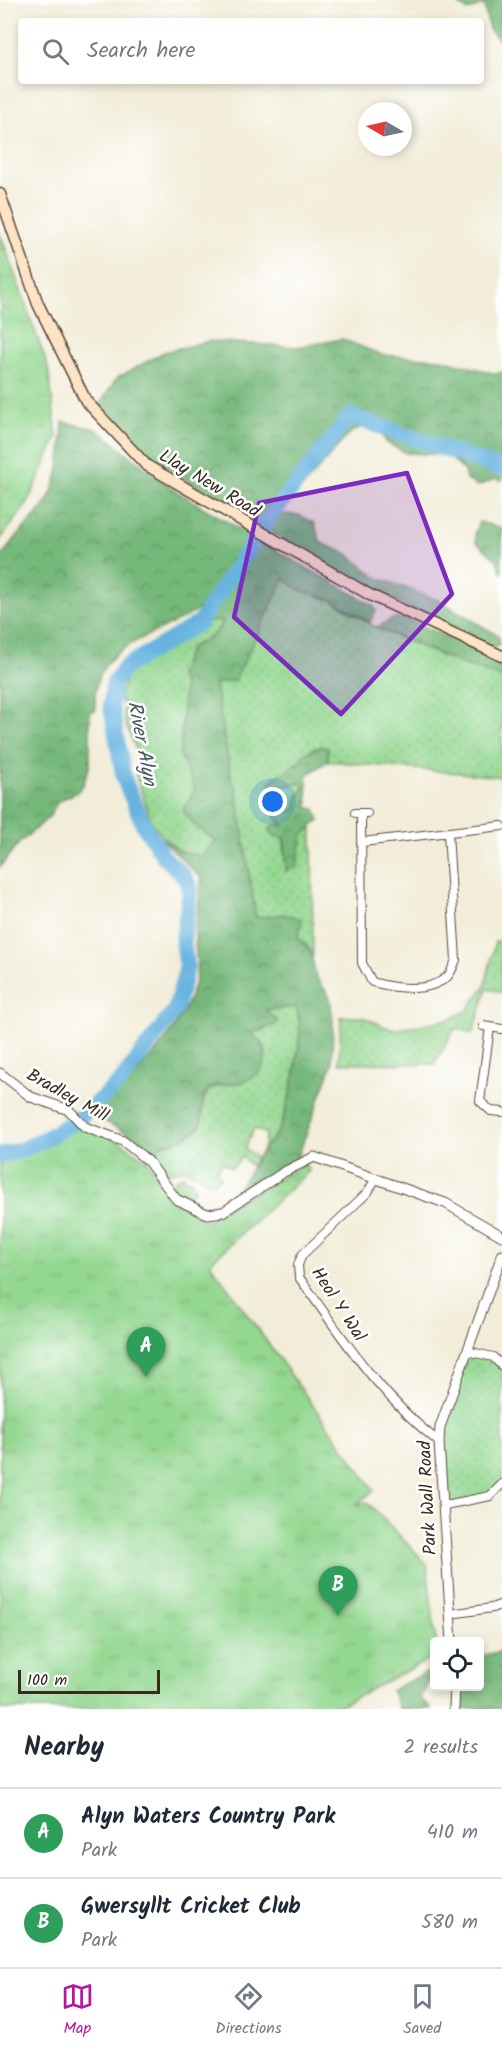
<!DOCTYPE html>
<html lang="en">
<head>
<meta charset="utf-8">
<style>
  body { margin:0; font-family:Kalam,sans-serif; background:#f2f2f3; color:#1f2937 }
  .controls { position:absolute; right:18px; bottom:18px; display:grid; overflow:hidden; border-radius:6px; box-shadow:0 3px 9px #0003 }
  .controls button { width:54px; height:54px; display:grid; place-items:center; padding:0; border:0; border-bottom:2px solid #e0e1e3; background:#fff; color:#1f2937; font:30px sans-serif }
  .compass { position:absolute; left:358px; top:102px; width:54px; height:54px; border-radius:50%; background:#fff; box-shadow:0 3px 9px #0003; rotate:279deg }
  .scale { position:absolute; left:18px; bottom:15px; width:142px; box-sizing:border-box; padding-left:6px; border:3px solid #3b2a1e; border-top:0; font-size:16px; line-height:21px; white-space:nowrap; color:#3b2a1e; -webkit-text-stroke:4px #fff; paint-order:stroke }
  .you { position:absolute; left:273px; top:802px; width:21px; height:21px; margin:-15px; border:4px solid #fff; border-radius:50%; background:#1a73e8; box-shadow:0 0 0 9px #1a73e833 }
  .badge { display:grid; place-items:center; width:39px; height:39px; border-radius:50%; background:#b5179e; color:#fff; font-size:20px; font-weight:700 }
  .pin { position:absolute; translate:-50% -50px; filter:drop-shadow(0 2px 3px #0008) }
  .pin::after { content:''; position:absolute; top:32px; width:21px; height:18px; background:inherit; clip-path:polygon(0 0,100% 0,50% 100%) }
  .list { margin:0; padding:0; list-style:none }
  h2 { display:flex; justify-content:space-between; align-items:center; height:78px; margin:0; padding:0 24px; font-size:26px }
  h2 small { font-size:20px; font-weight:400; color:#747a83 }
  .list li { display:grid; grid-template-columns:39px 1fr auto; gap:18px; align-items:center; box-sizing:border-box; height:90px; padding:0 24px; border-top:2px solid #e0e1e3 }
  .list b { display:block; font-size:22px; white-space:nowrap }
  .list p { margin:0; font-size:20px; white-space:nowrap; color:#747a83 }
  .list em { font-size:20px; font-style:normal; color:#747a83 }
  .icon { flex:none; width:33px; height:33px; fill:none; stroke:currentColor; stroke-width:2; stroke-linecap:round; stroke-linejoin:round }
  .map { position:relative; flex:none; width:502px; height:1709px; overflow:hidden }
  .search { position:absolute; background:#fff; box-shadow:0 3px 9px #0003; left:18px; right:18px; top:18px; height:66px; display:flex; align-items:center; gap:15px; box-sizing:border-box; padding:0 21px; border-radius:6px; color:#747a83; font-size:22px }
  .sheet { height:258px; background:#fff }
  nav { display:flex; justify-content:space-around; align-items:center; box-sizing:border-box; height:84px; border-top:2px solid #e0e1e3; background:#fff; font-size:16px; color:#747a83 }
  nav a { display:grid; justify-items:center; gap:3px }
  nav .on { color:#b5179e }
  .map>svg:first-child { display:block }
  .grass { fill:url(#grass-dots); stroke:#678057; stroke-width:1.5 }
  .forest { fill:url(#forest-crowns); stroke:#58714c; stroke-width:1.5 }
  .park { fill:url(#park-tufts); stroke:#678057; stroke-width:1.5 }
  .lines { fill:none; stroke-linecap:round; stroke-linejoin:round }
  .river { stroke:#67b4e0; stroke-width:16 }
  .minor-casing { stroke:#56473a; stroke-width:10 }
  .tertiary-casing { stroke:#56473a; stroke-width:11 }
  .secondary-casing { stroke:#56473a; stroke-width:13 }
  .minor { stroke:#fff; stroke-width:8 }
  .tertiary { stroke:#fff; stroke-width:9 }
  .secondary { stroke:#fee4c6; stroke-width:10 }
  .marked { fill:#7b2cbf; fill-opacity:0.2; stroke:#7b2cbf; stroke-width:4.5; stroke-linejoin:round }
  .labels { text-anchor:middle; stroke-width:5; stroke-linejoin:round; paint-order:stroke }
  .street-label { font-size:18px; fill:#3b2a1e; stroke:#fff }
  .water-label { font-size:20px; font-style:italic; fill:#4a5a62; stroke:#fff }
</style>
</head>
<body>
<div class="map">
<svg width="502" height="1709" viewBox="0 0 502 1709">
  <defs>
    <pattern id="grass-dots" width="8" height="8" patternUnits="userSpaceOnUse" patternTransform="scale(1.5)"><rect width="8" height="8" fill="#93d790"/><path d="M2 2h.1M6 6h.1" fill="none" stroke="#80b97c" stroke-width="1.8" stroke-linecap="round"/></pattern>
    <pattern id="forest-crowns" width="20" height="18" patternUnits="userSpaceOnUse" patternTransform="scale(1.5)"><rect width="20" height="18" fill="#76b87a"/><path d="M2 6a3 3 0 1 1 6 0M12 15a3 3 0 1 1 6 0" fill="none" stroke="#629663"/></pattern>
    <pattern id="park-tufts" width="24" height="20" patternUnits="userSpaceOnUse" patternTransform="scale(1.5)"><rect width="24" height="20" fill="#93d790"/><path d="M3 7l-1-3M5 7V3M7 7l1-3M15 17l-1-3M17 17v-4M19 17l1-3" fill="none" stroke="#80b97c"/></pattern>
  </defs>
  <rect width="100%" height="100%" fill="#fff"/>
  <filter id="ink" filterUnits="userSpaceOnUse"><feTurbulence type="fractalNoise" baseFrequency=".0167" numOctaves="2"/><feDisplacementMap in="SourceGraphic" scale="12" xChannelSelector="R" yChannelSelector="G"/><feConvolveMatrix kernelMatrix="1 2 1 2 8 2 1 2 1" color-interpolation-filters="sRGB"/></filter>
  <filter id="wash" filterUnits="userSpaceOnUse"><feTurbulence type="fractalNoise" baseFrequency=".008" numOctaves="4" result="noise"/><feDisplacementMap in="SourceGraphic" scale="24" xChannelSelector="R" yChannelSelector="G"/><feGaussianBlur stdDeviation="1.35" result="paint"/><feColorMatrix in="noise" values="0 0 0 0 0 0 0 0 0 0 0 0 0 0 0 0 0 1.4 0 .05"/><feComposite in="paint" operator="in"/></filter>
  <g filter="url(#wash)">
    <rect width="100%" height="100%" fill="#f2edd8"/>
    <!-- grass -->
    <g class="grass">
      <polygon points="284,579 300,590 332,600 380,630 462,664 502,677 502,777 328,761 328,749 313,748 285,773 275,777 281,787 302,783 304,788 298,796 298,809 285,811 276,805 272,809 276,818 284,827 284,853 297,867 302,835 312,828 313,957 306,944 298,939 284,914 256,918 236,786 232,782 216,695 215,684 235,680"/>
      <polygon points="223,620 215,635 190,648 179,675 184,687 180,755 195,789 197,828 216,840 201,856 180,851 161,835 151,822 136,775 140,759 125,723 123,703 119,700 126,676 144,662 207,622"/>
      <polygon points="502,941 502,992 487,989 473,1033 455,1028 434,1064 339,1063 341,1017 363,1017 393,1030 450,1019 467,1011 485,986 495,942"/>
      <path d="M295 1007C309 1025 289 1106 280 1127 276 1135 268 1143 263 1150L266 1134 254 1128 245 1149 257 1158 251 1166 242 1157 232 1168 223 1163 216 1171 221 1177 214 1182 204 1180 186 1169 166 1173 155 1155 156 1149 160 1145 175 1142 202 1120C204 1085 208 1086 241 1083L266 1054 263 1045 250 1033 264 1030 272 1024 264 1010Z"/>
      <polygon points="182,1176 191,1181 196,1189 183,1199 172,1189 172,1181"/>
      <polygon points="467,1351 493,1357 502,1366 502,1484 490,1496 445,1505 439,1442"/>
    </g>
    <!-- forest -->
    <g class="forest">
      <polygon points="453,0 502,0 502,43 489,29 484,4 468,11"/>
      <polygon points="342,339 382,355 442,359 496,374 502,372 502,481 495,479 478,486 466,480 464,471 448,455 406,453 387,443 378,430 364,426 351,432 338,446 280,514 299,515 314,523 321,543 346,553 378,578 438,600 499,636 499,644 493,648 376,593 256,524 162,465 99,405 117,378 164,352 209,341 297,347"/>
      <path d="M63 422 96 429 174 490 250 535C235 559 223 591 200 608 161 638 86 642 96 710L90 712V765L83 785 76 793 58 801 49 817 19 843 0 867V559C12 539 28 526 42 508 62 484 61 450 63 422Z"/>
      <polygon points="479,522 502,528 502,574 497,560 476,542 475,533"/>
      <path d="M261 542 373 605 376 611 370 622 332 600 300 590 284 579 235 680 215 684 232 782 236 786 256 918 284 914 302 919 298 939 310 950 316 977 330 997 333 1022 332 1065 295 1164 223 1209 208 1210C236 1202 248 1171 263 1150 268 1142 276 1136 280 1128 289 1108 308 1024 295 1007L265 1010 277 1020 275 1025 251 1033C272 1049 269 1074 242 1082 230 1086 215 1081 206 1092 198 1101 205 1117 199 1128L184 1138 160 1145 155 1155 140 1140 91 1114C131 1081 181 1034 195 982 200 965 194 950 195 932 196 914 201 896 201 878L160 837 180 851 201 856 216 841 197 828 183 811 195 789 180 755 184 687 179 675 190 648 215 634 223 621 207 622Z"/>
      <polygon points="405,618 502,661 502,677 462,664 377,627 393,619"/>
      <polygon points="321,746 328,749 328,761 307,775 308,808 315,809 319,820 302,836 297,867 286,871 285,838 273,836 270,828 276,825 284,826 276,818 272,809 276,805 285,811 298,809 295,802 304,788 302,783 273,787 270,782 298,763 303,755"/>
      <polygon points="502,1651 502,1709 456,1709 456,1687 480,1686 480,1656"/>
      <polygon points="430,1671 428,1684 420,1698 431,1709 399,1709 391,1690"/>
    </g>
    <!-- park -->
    <g class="park">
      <polygon points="0,233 48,367 57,437 27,504 0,540"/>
      <polygon points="77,1120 122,1143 148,1161 174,1200 206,1220 305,1164 309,1171 210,1263 374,1490 356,1505 367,1502 427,1564 436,1641 434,1657 333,1709 0,1709 0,1156 26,1148"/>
    </g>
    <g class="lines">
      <!-- river -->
      <polyline class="river" points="0,1156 26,1148 50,1136 77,1120 121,1081 175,1010 187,967 183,941 190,888 184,876 164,857 144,826 124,779 111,706 113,684 125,667 199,623 269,518 350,416 502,469"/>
    </g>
  </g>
  <g filter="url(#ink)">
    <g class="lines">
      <defs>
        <g id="minor">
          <polyline points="355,813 367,813"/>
          <path d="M361 813 362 963 372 982C394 988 427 994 447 977 451 973 454 965 456 960L448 833"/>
          <polyline points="362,842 502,826"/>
          <polyline points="483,1026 502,1029"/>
          <polyline points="490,1027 480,1101 491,1111 502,1112"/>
          <path d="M376 1178 368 1192 302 1255 298 1265 299 1277C342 1337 380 1397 439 1442"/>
          <polyline points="467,1351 493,1357 502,1366"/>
          <polyline points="445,1505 490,1496 502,1484"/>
          <polyline points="450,1614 492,1608 502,1604"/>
        </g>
        <g id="tertiary">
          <polyline points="0,1073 31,1097 69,1110 85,1127 123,1141 148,1161 176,1199 207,1214 223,1212 284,1172 314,1157 445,1203 502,1236"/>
          <polyline points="452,1642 439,1442 440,1427 502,1255"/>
          <polyline points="454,1709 455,1686"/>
        </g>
        <polyline id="secondary" points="0,194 38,304 86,401 146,465 370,595 502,656"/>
      </defs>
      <!-- minor casing -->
      <use href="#minor" class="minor-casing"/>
      <!-- tertiary casing -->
      <use href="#tertiary" class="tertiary-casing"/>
      <!-- secondary casing -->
      <use href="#secondary" class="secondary-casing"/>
      <!-- minor -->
      <use href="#minor" class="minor"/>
      <!-- tertiary -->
      <use href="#tertiary" class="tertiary"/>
      <!-- secondary -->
      <use href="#secondary" class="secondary"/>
    </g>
  </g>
  <!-- marked area -->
  <path class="marked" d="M407 473 452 594 341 714 234 617 259 503Z"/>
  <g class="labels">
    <!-- street labels -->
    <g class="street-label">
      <text transform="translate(210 483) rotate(31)" y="6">Llay New Road</text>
      <text transform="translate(68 1095) rotate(29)" y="6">Bradley Mill</text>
      <text transform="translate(339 1304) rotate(57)" y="6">Heol Y Wal</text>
      <text transform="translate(427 1498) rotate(-93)" y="6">Park Wall Road</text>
    </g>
    <!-- water labels -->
    <g class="water-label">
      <text transform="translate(143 743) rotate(79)" y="7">River Alyn</text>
    </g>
  </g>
</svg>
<div class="controls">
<button><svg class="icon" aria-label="locate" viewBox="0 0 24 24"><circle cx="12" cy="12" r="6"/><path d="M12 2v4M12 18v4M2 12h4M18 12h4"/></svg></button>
</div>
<svg class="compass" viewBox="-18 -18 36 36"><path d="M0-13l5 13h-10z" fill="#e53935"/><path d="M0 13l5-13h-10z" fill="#747a83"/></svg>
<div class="scale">100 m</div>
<div class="you"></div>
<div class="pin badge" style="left:146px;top:1377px;background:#2e9e5b">A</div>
<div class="pin badge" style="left:338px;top:1616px;background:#2e9e5b">B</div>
<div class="search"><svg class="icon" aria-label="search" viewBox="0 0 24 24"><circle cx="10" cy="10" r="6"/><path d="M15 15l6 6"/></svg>Search here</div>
</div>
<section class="sheet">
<h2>Nearby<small>2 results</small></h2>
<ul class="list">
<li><span class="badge" style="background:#2e9e5b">A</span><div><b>Alyn Waters Country Park</b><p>Park</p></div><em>410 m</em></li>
<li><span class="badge" style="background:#2e9e5b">B</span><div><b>Gwersyllt Cricket Club</b><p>Park</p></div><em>580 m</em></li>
</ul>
</section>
<nav>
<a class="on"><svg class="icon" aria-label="map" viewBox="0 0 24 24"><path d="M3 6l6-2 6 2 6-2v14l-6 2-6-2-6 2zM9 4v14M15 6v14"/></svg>Map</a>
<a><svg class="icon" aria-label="directions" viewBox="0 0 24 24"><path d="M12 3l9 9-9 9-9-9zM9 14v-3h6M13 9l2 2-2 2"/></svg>Directions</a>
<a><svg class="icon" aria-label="saved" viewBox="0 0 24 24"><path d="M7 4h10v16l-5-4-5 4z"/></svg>Saved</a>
</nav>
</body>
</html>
